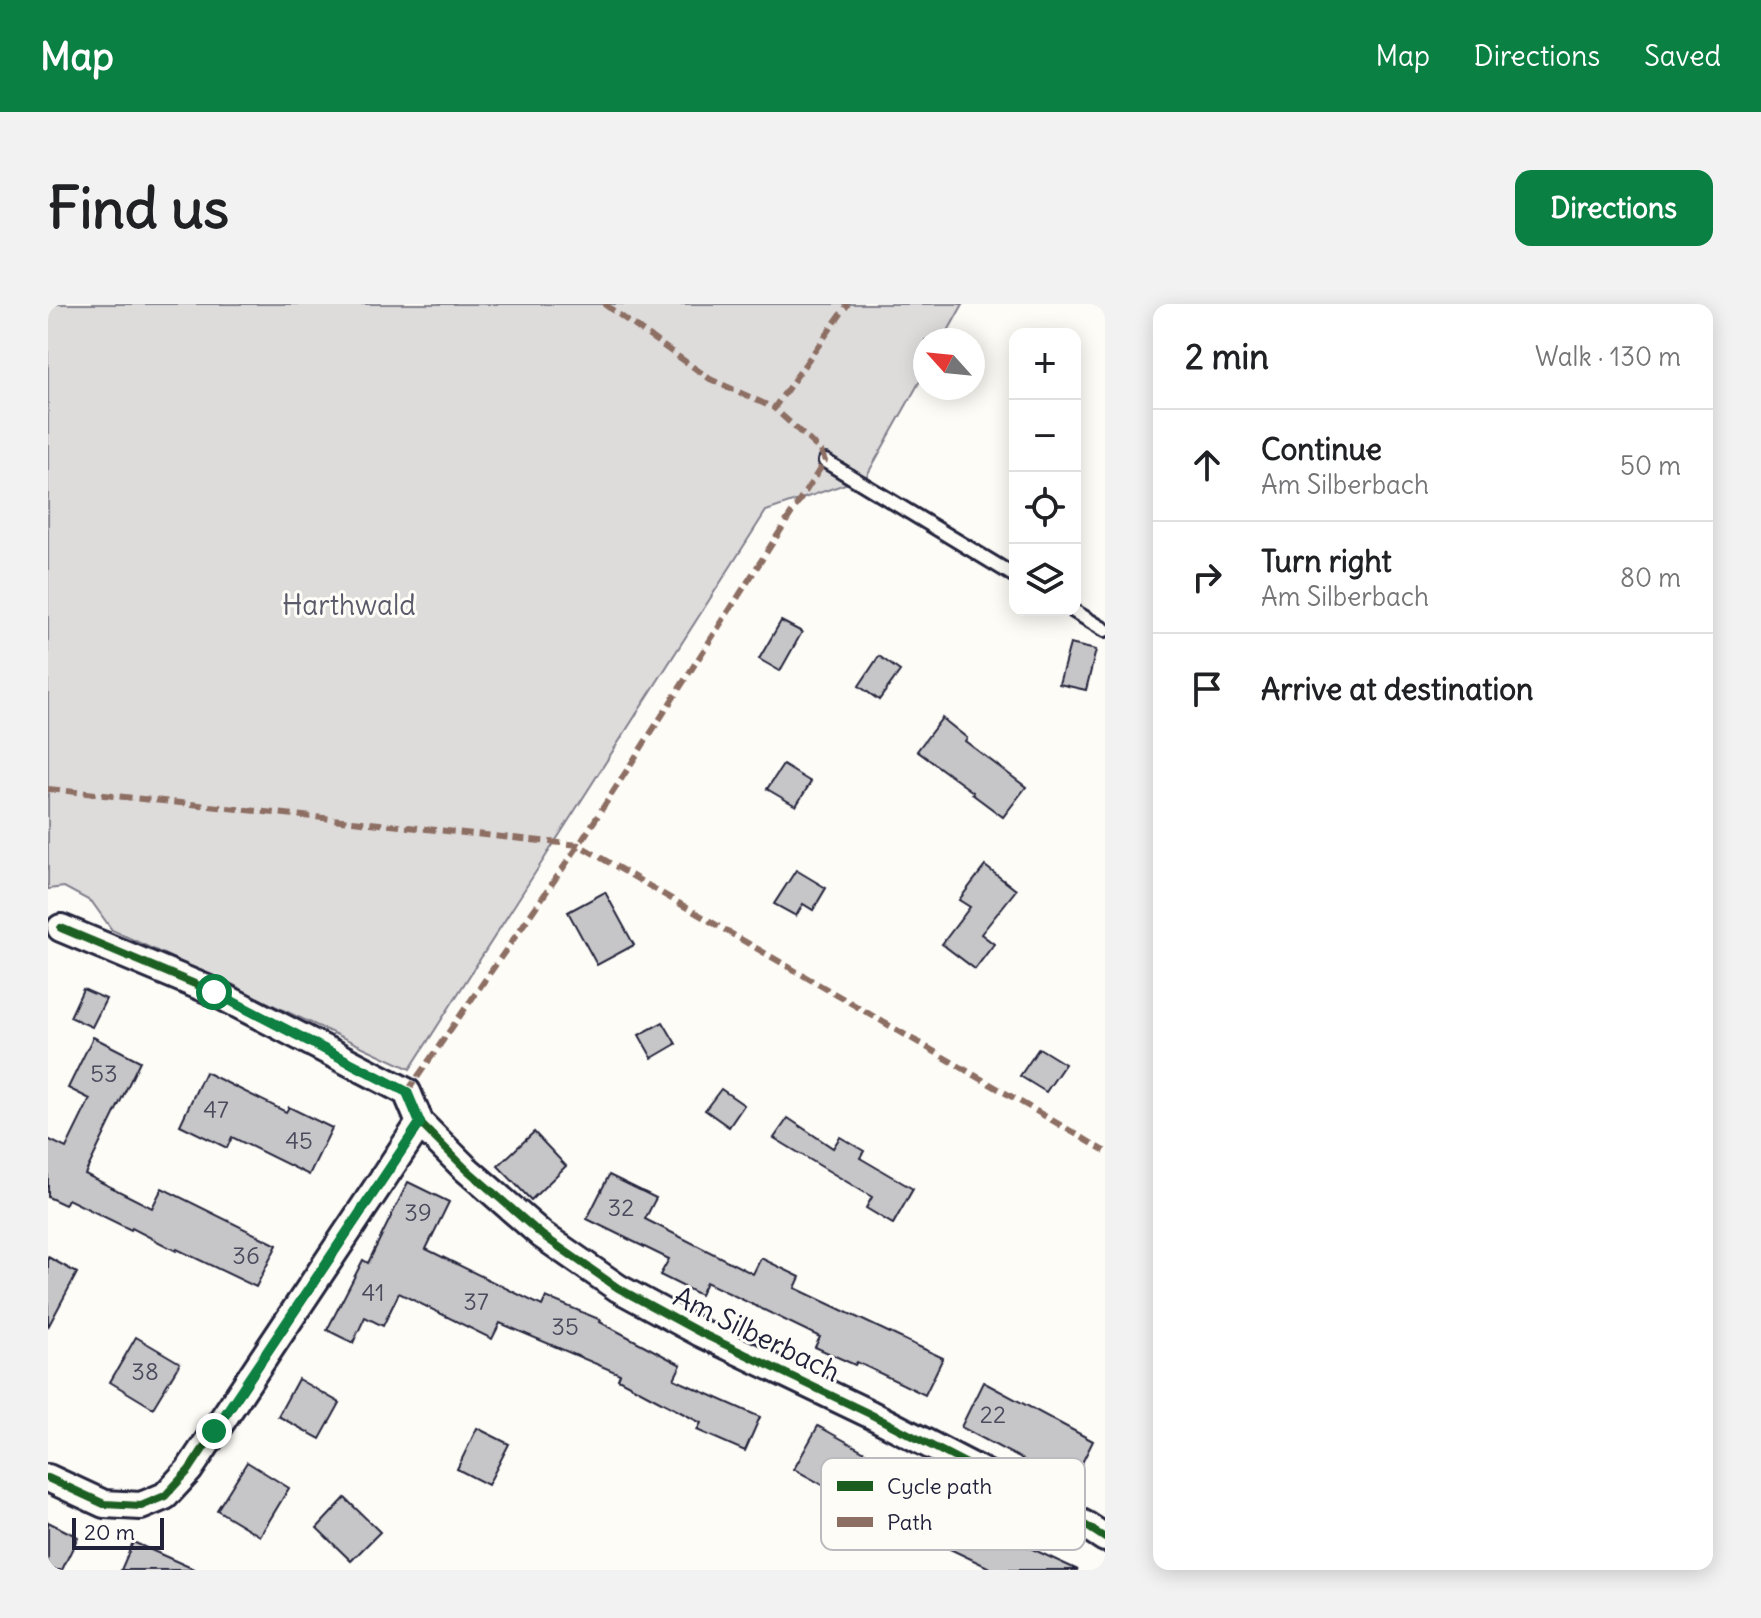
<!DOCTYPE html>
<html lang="en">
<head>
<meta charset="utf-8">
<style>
  body { margin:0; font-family:Delius,sans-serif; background:#f2f2f2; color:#202124 }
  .controls { position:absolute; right:24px; top:24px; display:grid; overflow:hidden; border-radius:16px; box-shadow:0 4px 20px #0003 }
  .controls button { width:72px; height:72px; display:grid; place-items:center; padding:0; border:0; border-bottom:2px solid #e0e0e0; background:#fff; color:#202124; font:40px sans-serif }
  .compass { position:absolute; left:865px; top:24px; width:72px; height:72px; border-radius:50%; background:#fff; box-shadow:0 4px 20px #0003; rotate:297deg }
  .scale { position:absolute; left:24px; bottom:20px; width:92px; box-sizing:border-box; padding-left:8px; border:4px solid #22223b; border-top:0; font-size:22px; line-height:28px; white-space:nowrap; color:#22223b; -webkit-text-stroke:6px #fdfcf7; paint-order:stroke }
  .stop { position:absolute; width:24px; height:24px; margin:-18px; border:6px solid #0b8043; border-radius:50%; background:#fff }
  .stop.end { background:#0b8043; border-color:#fff; box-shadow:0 2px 8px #0008 }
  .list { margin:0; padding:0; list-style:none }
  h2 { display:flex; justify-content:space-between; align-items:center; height:104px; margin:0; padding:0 32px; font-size:34px }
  h2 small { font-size:26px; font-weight:400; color:#757577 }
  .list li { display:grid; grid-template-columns:52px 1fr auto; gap:24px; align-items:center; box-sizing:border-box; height:112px; padding:0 32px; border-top:2px solid #e0e0e0 }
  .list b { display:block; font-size:30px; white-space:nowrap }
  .list p { margin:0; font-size:26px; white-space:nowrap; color:#757577 }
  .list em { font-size:26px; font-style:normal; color:#757577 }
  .icon { flex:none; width:44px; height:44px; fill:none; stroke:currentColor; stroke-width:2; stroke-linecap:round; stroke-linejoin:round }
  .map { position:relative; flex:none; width:1057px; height:1266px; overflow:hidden; border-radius:16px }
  header { display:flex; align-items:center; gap:48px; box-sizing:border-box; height:112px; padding:0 40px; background:#0b8043; color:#fff }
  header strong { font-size:38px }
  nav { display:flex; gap:44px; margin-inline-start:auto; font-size:28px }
  .intro { display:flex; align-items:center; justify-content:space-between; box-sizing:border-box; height:192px; padding:0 48px }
  h1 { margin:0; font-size:56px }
  .button { padding:20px 36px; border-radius:16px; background:#0b8043; color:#fff; font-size:28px; font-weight:700 }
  main { display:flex; gap:48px; padding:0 48px }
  aside { flex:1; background:#fff; border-radius:16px; box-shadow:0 4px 20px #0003 }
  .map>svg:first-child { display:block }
  .green { fill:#dddcdb; stroke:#807f8b; stroke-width:2 }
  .building { fill:#c6c6c8; stroke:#22223b; stroke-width:2 }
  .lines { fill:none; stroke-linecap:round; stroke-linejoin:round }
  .service-casing { stroke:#22223b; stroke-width:18 }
  .minor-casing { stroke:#22223b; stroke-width:32 }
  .service { stroke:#fdfcf7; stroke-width:12 }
  .minor { stroke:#fdfcf7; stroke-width:26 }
  .quiet { stroke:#8d6e63; stroke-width:6; stroke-dasharray:12 6; stroke-linecap:butt }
  .cycleway-casing { stroke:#fdfcf7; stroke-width:13 }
  .cycleway { stroke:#1b5e20; stroke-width:8 }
  .route { stroke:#0b8043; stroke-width:10 }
  .labels { text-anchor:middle; stroke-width:6; stroke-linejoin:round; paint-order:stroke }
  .number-label { font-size:24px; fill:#4b4b5e }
  .park-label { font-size:28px; fill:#5a5a6b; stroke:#fdfcf7 }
  .street-label { font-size:28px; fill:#22223b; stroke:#fdfcf7 }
  .key { fill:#fdfcf7; stroke:#bbbbbf; stroke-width:2 }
  .key-label { font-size:22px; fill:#22223b }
</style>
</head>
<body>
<header>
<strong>Map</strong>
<nav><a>Map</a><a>Directions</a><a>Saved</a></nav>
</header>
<div class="intro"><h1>Find us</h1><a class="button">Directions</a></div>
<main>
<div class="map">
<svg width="1057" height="1266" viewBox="0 0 1057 1266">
  <rect width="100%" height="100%" fill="#fdfcf7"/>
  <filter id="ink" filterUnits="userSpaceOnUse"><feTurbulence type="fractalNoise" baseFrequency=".0125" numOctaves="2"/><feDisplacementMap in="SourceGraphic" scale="16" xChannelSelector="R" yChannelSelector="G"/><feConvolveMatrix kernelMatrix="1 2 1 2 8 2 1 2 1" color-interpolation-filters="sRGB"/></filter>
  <g filter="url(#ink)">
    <!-- green -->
    <polygon class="green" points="0,0 915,0 895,36 877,36 877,68 818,173 718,207 362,765 64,626 44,598 16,583 0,585"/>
    <!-- building -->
    <g class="building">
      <polygon points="733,317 754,328 732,367 711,355"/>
      <polygon points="1022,340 1048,346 1038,386 1011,380"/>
      <polygon points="831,352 852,367 831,396 811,382"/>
      <polygon points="894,414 919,434 917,437 978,483 955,513 924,490 925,488 869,447"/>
      <polygon points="735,461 763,478 748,502 719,485"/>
      <polygon points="937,562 968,586 933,630 946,640 927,665 894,640 922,603 911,596"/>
      <polygon points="748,566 778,584 765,606 755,600 748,612 726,600"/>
      <polygon points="557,588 586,641 549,661 520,608"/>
      <polygon points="35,685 58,695 44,723 22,713"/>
      <polygon points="615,718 628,740 604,754 591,731"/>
      <polygon points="45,733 92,757 37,870 104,904 114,884 229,941 208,983 129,945 128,947 84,924 83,926 20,895 17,901 0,893 0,835 18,844 42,795 20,784"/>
      <polygon points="991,744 1017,760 998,788 972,772"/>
      <polygon points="157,768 238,808 241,803 284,824 261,871 184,833 179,844 132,821"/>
      <polygon points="673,785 696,801 681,823 657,806"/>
      <polygon points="740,814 785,844 792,833 816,847 812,854 865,885 845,920 818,904 824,893 726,834"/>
      <polygon points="486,828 518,862 483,896 450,862"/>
      <polygon points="561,871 608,894 597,915 705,970 713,954 752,973 747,984 895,1054 877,1091 809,1058 807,1061 767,1043 772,1033 658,978 652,991 612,971 621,955 539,915"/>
      <polygon points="360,878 401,898 378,945 494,1002 498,993 553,1016 552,1018 633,1061 626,1075 712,1113 697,1147 649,1126 653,1119 570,1075 572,1070 452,1019 444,1035 351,989 335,1022 317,1013 305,1039 279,1026 315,956 320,959"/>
      <polygon points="0,953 29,969 0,1023"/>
      <polygon points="88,1033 132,1059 105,1104 62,1078"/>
      <polygon points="250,1075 292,1099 272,1135 230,1112"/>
      <polygon points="935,1078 1045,1137 1023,1181 913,1123"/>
      <polygon points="770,1122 833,1157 809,1200 746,1165"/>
      <polygon points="429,1124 461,1140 440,1181 409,1165"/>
      <polygon points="199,1158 241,1184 212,1232 169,1206"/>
      <polygon points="883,1182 947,1213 941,1225 1030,1266 946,1266 862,1226"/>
      <polygon points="297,1194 332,1228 303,1257 269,1224"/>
      <polygon points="0,1218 30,1233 14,1266 0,1266"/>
      <polygon points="85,1238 148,1266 73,1266"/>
    </g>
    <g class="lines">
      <defs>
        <g id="service">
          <polyline points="777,157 967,272"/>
          <polyline points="1024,306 1057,326"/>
        </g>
        <g id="minor">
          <polyline points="13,624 166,688 359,788 372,819 417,864 494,931 570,984 653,1029 822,1110 1037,1221 1057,1234"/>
          <polyline points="0,1174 56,1200 93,1202 117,1192 141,1166 372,819"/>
        </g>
      </defs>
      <!-- service casing -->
      <use href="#service" class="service-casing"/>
      <!-- minor casing -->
      <use href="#minor" class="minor-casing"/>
      <!-- service -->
      <use href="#service" class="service"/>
      <!-- minor -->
      <use href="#minor" class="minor"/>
      <!-- quiet -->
      <g class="quiet">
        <polyline points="556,0 662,75 726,104"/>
        <polyline points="0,485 531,541 1057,847"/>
        <polyline points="359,788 531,541 777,157 773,147 726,104 800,0"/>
      </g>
      <defs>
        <g id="cycleway">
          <polyline points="13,624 166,688 359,788 372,819 417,864 494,931 570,984 653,1029 822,1110 1037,1221 1057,1234"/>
          <polyline points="0,1174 56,1200 93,1202 117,1192 141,1166 372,819"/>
        </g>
      </defs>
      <!-- cycleway casing -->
      <use href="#cycleway" class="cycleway-casing"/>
      <!-- cycleway -->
      <use href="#cycleway" class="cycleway"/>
    </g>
  </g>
  <g class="lines" filter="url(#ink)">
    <!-- route -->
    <polyline class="route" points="166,688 359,788 372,819 166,1127"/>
  </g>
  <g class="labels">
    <!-- number labels -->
    <g class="number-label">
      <text x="56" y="778">53</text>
      <text x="168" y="814">47</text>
      <text x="251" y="845">45</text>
      <text x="573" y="912">32</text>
      <text x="370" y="917">39</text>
      <text x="198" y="960">36</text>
      <text x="325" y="997">41</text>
      <text x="428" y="1006">37</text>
      <text x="517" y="1031">35</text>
      <text x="97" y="1076">38</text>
      <text x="945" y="1119">22</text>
    </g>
    <!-- park labels -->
    <g class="park-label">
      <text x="301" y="311">Harthwald</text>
    </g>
    <!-- street labels -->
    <g class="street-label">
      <text transform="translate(709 1030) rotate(26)" y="10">Am Silberbach</text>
    </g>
  </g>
  <!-- legend -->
  <rect x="773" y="1154" width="264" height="92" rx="12" class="key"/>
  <rect x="789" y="1177" width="36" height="10" fill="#1b5e20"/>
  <rect x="789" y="1213" width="36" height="10" fill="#8d6e63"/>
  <g class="key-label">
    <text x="839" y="1190">Cycle path</text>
    <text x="839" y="1226">Path</text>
  </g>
</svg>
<div class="controls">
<button>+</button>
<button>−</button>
<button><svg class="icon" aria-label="locate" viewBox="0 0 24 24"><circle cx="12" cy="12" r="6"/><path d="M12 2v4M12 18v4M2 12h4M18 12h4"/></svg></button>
<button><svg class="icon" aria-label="layers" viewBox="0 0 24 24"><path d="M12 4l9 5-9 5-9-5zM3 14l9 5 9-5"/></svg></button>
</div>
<svg class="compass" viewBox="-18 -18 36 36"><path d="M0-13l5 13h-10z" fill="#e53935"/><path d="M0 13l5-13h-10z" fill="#757577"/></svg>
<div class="scale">20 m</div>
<div class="stop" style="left:166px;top:688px"></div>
<div class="stop end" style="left:166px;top:1127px"></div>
</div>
<aside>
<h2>2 min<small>Walk · 130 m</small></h2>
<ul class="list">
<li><svg class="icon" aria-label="ahead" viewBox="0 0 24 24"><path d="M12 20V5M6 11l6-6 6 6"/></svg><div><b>Continue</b><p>Am Silberbach</p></div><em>50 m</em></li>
<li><svg class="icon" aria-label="right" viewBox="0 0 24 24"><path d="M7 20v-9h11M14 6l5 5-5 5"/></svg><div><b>Turn right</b><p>Am Silberbach</p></div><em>80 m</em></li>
<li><svg class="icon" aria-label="arrive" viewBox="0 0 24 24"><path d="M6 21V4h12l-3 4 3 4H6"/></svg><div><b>Arrive at destination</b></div></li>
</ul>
</aside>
</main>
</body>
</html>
